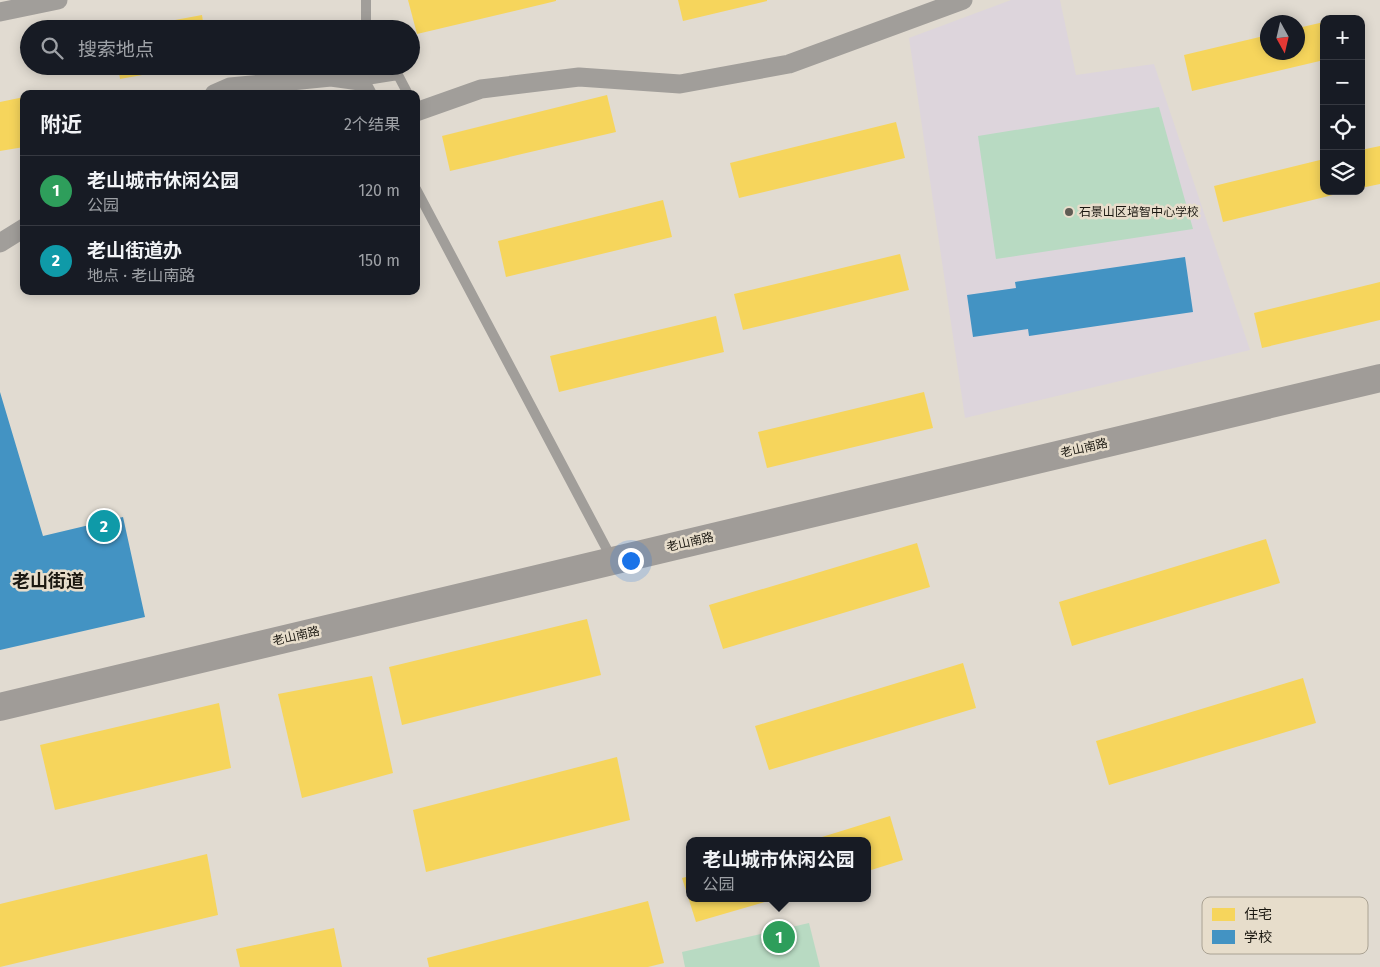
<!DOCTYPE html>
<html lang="zh">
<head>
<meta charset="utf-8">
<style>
  body { margin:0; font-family:"Fira Sans","Noto Sans SC",sans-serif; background:#20242c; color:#f1f3f6 }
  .controls { position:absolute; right:15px; top:15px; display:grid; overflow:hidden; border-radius:10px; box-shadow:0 2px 12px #0003 }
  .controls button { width:45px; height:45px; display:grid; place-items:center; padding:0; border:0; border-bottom:1px solid #363941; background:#171b24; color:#f1f3f6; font:25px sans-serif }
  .compass { position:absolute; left:1260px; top:15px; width:45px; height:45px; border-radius:50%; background:#171b24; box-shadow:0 2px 12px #0003; rotate:172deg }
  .you { position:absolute; left:630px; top:560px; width:18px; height:18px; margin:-12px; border:4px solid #fff; border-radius:50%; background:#1a73e8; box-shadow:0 0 0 8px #1a73e833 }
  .badge { display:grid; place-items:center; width:32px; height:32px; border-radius:50%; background:#b0afad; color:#fff; font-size:16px; font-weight:700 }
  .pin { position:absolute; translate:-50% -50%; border:2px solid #fff; box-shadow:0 1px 5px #0006 }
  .popup { position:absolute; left:686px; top:837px; width:185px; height:65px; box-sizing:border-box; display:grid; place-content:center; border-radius:10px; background:#171b24; filter:drop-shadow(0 1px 4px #0005); font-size:16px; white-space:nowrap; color:#9ea1a6 }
  .popup b { font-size:19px; color:#f1f3f6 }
  .popup::after { content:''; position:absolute; left:50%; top:100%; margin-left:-10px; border:10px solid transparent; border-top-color:#171b24 }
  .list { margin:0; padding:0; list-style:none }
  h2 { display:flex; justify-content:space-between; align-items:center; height:65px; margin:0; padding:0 20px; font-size:21px }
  h2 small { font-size:16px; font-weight:400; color:#9ea1a6 }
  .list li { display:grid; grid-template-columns:32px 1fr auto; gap:15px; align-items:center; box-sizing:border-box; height:70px; padding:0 20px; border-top:1px solid #363941 }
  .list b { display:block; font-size:19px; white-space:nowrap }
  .list p { margin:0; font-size:16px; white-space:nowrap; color:#9ea1a6 }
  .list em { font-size:16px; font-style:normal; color:#9ea1a6 }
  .icon { flex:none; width:28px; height:28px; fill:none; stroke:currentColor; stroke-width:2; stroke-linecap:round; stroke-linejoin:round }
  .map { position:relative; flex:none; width:1380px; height:967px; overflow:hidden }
  .search { position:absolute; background:#171b24; box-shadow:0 2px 12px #0003; left:20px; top:20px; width:400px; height:55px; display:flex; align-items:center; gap:12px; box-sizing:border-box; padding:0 18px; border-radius:28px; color:#9ea1a6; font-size:19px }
  .panel { position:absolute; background:#171b24; box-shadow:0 2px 12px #0003; left:20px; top:90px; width:400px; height:205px; border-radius:10px }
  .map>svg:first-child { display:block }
  .education { fill:#ddd5dc }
  .green { fill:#b8dac2 }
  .homes { fill:#f6d55c }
  .schools { fill:#4393c3 }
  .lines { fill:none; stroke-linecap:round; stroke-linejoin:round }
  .lane { stroke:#a19e9a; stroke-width:10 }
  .street { stroke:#a19e9a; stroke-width:19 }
  .secondary { stroke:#a09c98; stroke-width:28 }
  .poi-dot { fill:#605c54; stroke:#e7ddcb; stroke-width:2 }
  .labels { text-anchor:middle; stroke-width:5; stroke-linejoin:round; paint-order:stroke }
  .poi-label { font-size:12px; fill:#1a1710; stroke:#e7ddcb; text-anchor:start }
  .street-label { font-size:12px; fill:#1a1710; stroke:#e7ddcb }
  .district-label { font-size:18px; font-weight:bold; fill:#1a1710; stroke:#e7ddcb }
  .key { fill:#e7ddcb; stroke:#aaa293; stroke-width:1 }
  .key-label { font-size:14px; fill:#1a1710 }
</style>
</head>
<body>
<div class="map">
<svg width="1380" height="967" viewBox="0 0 1380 967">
  <rect width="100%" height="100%" fill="#e1dbd1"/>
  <!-- education -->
  <polygon class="education" points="1011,0 1060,0 1076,75 1154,64 1250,350 965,418 909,38"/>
  <!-- green -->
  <g class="green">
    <polygon points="1159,107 1193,229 996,259 978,136"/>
    <polygon points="809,923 820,967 685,967 682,952"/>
  </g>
  <!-- homes -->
  <g class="homes">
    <polygon points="408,0 556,0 556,1 417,34"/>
    <polygon points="678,0 767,0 767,1 683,21"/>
    <polygon points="202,15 204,29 132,29 132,28"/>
    <polygon points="1324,22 1324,60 1192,91 1184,55 1268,35 1268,52 1298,52 1298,28"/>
    <polygon points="118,66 187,66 187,67 120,79"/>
    <polygon points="607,95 616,132 450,171 442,136"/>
    <polygon points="24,97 24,147 0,151 0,102"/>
    <polygon points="896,122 905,158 739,198 730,163"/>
    <polygon points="1380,146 1380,184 1361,188 1361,150"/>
    <polygon points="1324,159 1324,191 1345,192 1223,222 1214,186"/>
    <polygon points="663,200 672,237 506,277 498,241"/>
    <polygon points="900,254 909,290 743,330 734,294"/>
    <polygon points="1380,282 1380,320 1262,348 1254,313"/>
    <polygon points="716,316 724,352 559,392 550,356"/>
    <polygon points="924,392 933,428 767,468 758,432"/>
    <polygon points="1266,539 1280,583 1072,646 1059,602"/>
    <polygon points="917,543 930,587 723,649 709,605"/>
    <polygon points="587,619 601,675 402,725 389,667"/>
    <polygon points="963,663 976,708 769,770 755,726"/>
    <polygon points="372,676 393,773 302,798 278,694"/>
    <polygon points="1303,678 1316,723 1109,785 1096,741"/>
    <polygon points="219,703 231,768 55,810 40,745"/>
    <polygon points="617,757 630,820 426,872 413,810"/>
    <polygon points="890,816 903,860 868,871 868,841 809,841"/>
    <polygon points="207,854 218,915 0,967 0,904"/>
    <polygon points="690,876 690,898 775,899 696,922 682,878"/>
    <polygon points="648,901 664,963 648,967 429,967 427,958"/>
    <polygon points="334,928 342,967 240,967 236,949"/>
  </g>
  <!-- schools -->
  <g class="schools">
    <polygon points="1185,257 1193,312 1029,336 1028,329 973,337 967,295 1016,288 1015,282"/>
    <polygon points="0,392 43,536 123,517 145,617 0,650"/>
  </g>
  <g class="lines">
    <!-- lane -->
    <g class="lane">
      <polyline points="366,29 366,0"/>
      <polyline points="362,66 360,81 398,75 408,94"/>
      <polyline points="416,189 612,559"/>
    </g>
    <!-- street -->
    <g class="street">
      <polyline points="0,12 58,0"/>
      <polyline points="214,94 230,87 331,77 360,81 367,94"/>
      <polyline points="416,112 481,89 579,77 680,84 789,64 963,0"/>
      <polyline points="0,243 24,228"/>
    </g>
    <!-- secondary -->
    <polyline class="secondary" points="0,707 1380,378"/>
  </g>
  <!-- markers -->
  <circle class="poi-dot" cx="1069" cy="212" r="5"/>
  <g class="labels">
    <!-- poi labels -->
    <g class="poi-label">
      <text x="1079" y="216">石景山区培智中心学校</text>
    </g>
    <!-- street labels -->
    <g class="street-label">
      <text transform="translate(1084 448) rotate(-13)" y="4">老山南路</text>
      <text transform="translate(690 542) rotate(-13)" y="4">老山南路</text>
      <text transform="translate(296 636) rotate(-13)" y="4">老山南路</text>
    </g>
    <!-- district labels -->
    <g class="district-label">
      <text x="48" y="587">老山街道</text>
    </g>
  </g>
  <!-- legend -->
  <rect x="1202" y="897" width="166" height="57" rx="8" class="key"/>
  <rect x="1212" y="908" width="23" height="13" fill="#f6d55c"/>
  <rect x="1212" y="930" width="23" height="14" fill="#4393c3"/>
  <g class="key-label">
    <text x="1244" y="919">住宅</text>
    <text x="1244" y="942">学校</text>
  </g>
</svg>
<div class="controls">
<button>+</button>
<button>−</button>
<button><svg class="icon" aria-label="locate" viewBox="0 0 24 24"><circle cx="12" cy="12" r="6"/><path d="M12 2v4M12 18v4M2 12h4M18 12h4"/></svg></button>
<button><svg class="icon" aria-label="layers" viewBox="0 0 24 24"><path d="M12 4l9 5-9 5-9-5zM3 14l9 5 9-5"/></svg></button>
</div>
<svg class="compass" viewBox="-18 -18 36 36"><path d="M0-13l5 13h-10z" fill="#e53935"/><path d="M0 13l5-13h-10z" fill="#9ea1a6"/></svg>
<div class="you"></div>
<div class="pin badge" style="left:779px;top:937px;background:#2e9e5b">1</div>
<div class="popup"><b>老山城市休闲公园</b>公园</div>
<div class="pin badge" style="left:104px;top:526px;background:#0f9aa8">2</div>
<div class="search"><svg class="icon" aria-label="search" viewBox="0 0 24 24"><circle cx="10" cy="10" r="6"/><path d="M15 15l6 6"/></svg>搜索地点</div>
<section class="panel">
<h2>附近<small>2个结果</small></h2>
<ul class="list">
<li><span class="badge" style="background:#2e9e5b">1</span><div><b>老山城市休闲公园</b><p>公园</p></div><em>120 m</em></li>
<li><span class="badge" style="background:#0f9aa8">2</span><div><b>老山街道办</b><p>地点 · 老山南路</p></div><em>150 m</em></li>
</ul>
</section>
</div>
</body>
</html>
